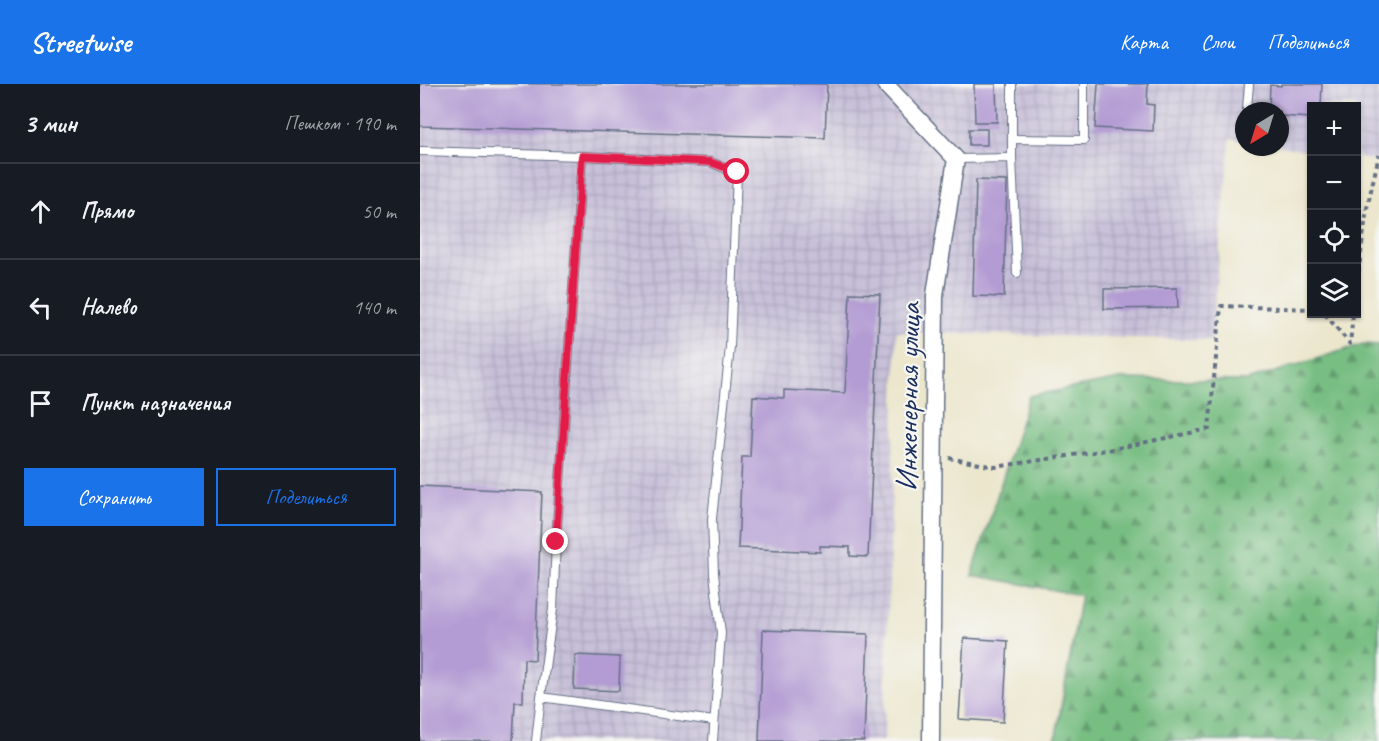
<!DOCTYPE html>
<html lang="ru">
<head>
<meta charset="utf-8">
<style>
  body { margin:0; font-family:Caveat,sans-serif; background:#242831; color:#f1f3f6 }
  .controls { position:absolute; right:18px; top:18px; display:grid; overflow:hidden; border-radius:0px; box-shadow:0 2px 4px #0004 }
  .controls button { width:54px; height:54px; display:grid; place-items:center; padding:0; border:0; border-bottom:2px solid #363941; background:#171b24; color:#f1f3f6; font:30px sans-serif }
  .compass { position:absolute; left:815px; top:18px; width:54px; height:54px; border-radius:50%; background:#171b24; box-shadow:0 2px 4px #0004; rotate:218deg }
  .stop { position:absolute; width:18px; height:18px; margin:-14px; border:4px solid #e11d48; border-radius:50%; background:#fff }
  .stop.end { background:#e11d48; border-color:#fff; box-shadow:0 2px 6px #0008 }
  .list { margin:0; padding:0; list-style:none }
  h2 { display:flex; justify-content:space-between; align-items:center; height:78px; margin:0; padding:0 24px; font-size:26px }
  h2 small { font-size:20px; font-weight:400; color:#9ea1a6 }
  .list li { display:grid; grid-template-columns:39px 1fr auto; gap:18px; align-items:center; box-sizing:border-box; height:96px; padding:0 24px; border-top:2px solid #363941 }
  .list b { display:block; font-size:22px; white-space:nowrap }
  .list em { font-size:20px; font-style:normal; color:#9ea1a6 }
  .actions { display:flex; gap:12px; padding:18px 24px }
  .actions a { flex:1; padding:14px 0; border:2px solid #1a73e8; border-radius:0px; text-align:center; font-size:21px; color:#1a73e8 }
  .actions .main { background:#1a73e8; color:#fff }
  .icon { flex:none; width:33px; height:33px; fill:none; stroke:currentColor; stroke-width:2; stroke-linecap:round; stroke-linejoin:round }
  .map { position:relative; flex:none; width:959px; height:657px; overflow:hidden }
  header { display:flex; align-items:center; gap:36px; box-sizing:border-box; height:84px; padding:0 30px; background:#1a73e8; color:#fff }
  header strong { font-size:28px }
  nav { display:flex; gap:33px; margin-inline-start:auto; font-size:21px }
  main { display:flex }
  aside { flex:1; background:#171b24 }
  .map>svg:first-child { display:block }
  .industrial { fill:url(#industrial-grid) }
  .forest { fill:url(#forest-firs); stroke:#4a7670; stroke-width:1.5 }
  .building { fill:#b39bd3 }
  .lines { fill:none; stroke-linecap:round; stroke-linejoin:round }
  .service-casing { stroke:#646f84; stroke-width:10 }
  .minor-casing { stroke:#646f84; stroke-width:19 }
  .path { stroke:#646f84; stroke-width:4; stroke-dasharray:4.5 4.5; stroke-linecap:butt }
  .service { stroke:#fff; stroke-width:8 }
  .minor { stroke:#fff; stroke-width:16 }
  .route { stroke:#e11d48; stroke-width:8 }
  .labels { text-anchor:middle; stroke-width:4.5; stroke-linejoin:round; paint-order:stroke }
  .street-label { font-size:30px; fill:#1b2f5e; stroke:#f6f6f2 }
</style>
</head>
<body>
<header>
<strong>Streetwise</strong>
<nav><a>Карта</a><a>Слои</a><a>Поделиться</a></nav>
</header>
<main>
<aside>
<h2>3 мин<small>Пешком · 190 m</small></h2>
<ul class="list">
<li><svg class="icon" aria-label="ahead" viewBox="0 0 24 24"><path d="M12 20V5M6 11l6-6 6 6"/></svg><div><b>Прямо</b></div><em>50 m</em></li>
<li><svg class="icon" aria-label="left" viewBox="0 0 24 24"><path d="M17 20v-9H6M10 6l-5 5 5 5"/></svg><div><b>Налево</b></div><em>140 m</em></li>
<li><svg class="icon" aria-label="arrive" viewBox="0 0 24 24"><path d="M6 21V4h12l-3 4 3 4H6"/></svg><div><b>Пункт назначения</b></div></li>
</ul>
<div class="actions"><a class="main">Сохранить</a><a>Поделиться</a></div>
</aside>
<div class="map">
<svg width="959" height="657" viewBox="0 0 959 657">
  <defs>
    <pattern id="industrial-grid" width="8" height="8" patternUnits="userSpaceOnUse" patternTransform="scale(1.5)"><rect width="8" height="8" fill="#c7c0d8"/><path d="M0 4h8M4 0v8" fill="none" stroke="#aaa5bc"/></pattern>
    <pattern id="forest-firs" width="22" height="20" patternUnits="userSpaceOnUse" patternTransform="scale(1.5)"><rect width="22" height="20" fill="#78be83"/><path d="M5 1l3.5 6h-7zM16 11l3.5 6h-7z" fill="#629b6e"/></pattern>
  </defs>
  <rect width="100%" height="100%" fill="#f6f6f2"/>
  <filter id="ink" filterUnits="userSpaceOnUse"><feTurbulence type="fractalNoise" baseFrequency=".0167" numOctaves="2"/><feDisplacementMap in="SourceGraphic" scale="12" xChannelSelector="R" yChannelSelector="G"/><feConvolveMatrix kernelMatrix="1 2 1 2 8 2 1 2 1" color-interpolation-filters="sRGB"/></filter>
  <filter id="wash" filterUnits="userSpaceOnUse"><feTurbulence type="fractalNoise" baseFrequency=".008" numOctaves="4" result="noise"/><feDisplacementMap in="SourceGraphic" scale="24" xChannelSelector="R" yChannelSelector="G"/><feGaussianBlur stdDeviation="1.35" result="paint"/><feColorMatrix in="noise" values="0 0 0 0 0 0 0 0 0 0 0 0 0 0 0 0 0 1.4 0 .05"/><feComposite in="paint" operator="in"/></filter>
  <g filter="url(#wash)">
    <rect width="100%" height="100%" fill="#ebe6cc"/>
    <!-- industrial -->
    <polygon class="industrial" points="0,0 959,0 959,77 937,73 936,22 892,22 891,67 860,62 860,27 824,27 824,57 810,55 791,256 477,248 464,657 0,657"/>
    <!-- forest -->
    <polygon class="forest" points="943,260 959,261 959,657 635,657 661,511 552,491 609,312 700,295 827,297"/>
    <g id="blocks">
      <!-- building -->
      <g class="building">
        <polygon points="0,0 407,0 405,54 0,42"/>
        <polygon points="554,0 576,0 577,38 555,38"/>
        <polygon points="678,0 728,0 727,20 734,21 733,47 675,44"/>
        <polygon points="861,0 902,0 901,22 891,22 891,34 860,32 860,27 849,27 850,1 861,2"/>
        <rect x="549" y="45" width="18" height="16"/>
        <polygon points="556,96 587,97 584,213 553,212"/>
        <polygon points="757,204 758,224 684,225 684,205"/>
        <polygon points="430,209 460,210 448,473 430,472 430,463 400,462 400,468 318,464 322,373 330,373 333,312 364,314 364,306 425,309"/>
        <polygon points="0,402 122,408 115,576 104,575 103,618 95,618 93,657 0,657"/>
        <polygon points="343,546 448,550 444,657 339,657"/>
        <polygon points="544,554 588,557 583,638 539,635"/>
        <polygon points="155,571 200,573 199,607 154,605"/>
      </g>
    </g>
  </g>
  <g filter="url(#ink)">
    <use href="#blocks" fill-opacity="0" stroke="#646f84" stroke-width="1.5"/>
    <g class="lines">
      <defs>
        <g id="service">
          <polyline points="592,0 592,74"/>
          <polyline points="827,25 829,0"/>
          <polyline points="592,55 664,56 664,0"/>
          <polyline points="0,67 162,72 290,78 317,89 310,263 292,435 294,490 301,549 293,657"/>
          <polyline points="536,75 592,74 597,189"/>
          <polyline points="121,613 133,525 136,458 162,72"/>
          <polyline points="116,657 121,613 294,637"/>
        </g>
        <polyline id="minor" points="465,0 536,75 515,211 511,657"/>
      </defs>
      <!-- service casing -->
      <use href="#service" class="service-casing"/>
      <!-- minor casing -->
      <use href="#minor" class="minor-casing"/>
      <!-- path -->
      <g class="path">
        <polyline points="936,206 947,124 959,71"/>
        <polyline points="905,230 930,260 933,230"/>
        <polyline points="529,374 575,383 693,365 789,345 801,222 892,225"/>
      </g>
      <!-- service -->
      <use href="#service" class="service"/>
      <!-- minor -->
      <use href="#minor" class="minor"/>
    </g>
  </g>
  <g class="lines" filter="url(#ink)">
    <!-- route -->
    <polyline class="route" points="136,458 162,72 290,78 317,88"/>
  </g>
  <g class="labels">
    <!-- street labels -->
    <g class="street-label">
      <text transform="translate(488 313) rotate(-89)" y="10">Инженерная улица</text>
    </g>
  </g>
</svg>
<div class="controls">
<button>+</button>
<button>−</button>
<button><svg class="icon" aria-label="locate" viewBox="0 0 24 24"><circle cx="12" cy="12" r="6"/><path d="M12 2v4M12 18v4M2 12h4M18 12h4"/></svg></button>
<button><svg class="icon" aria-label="layers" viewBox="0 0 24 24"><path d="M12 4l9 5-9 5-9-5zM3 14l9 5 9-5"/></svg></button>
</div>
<svg class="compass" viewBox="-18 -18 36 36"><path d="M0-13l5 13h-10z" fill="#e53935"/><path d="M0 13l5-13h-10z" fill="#9ea1a6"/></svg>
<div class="stop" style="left:317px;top:88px"></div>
<div class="stop end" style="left:136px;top:458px"></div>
</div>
</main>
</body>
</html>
